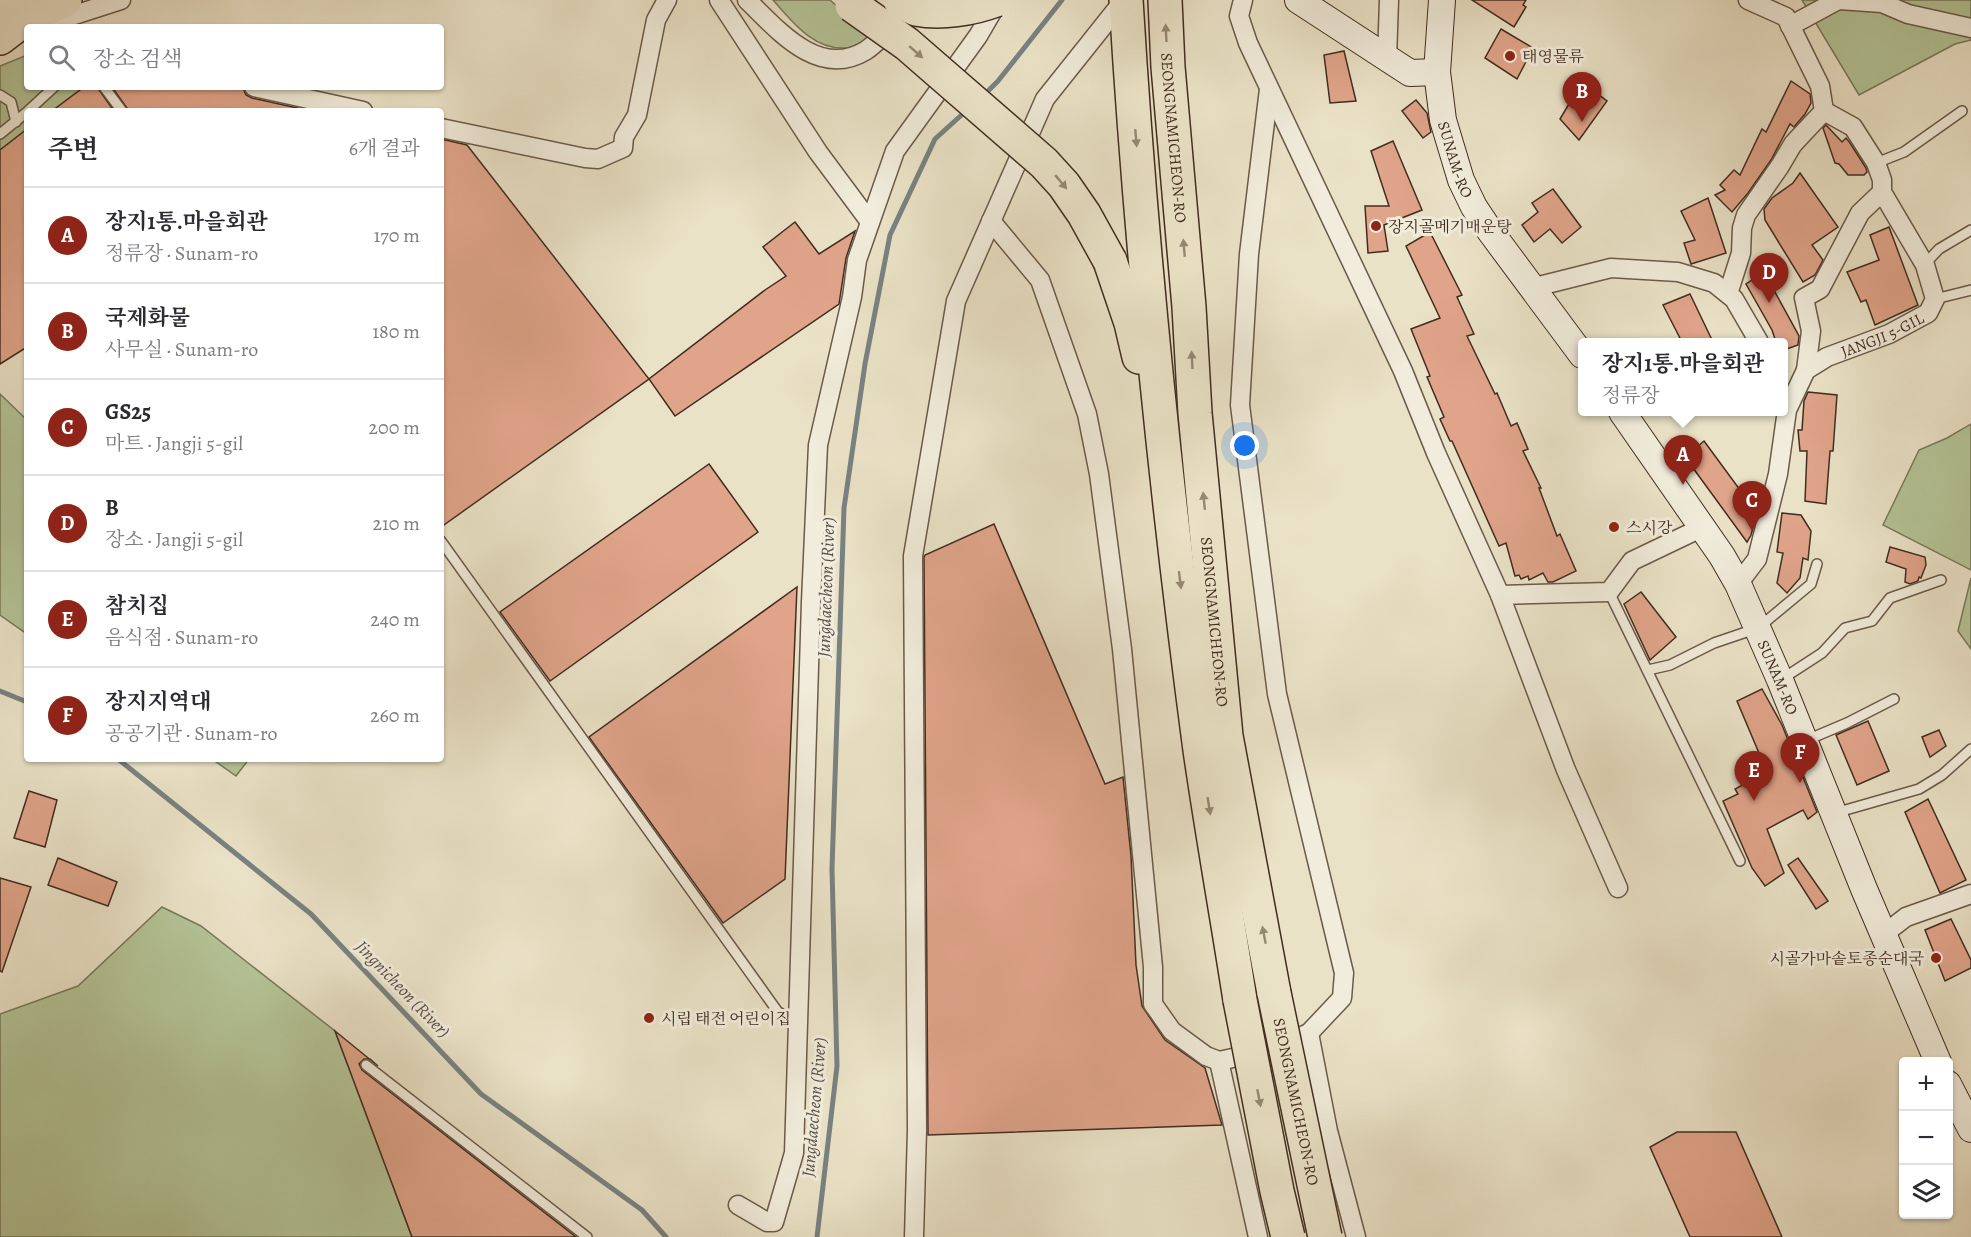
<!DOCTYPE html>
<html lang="ko">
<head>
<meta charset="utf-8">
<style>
  body { margin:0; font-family:Alegreya,"Noto Serif KR",serif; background:#f7f7f7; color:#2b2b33 }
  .controls { position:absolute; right:18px; bottom:18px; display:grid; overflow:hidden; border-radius:6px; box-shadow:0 2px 4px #0004 }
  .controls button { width:54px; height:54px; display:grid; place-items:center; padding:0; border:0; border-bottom:2px solid #e1e1e2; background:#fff; color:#2b2b33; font:30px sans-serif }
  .you { position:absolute; left:1245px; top:446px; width:21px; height:21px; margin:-15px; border:4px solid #fff; border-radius:50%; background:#1a73e8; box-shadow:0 0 0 9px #1a73e833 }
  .badge { display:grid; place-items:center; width:39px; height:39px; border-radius:50%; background:#8f2418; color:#fff; font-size:20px; font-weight:700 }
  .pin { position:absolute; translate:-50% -50px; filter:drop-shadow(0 2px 3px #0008) }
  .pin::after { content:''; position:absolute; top:32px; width:21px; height:18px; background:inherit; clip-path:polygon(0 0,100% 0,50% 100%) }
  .popup { position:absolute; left:1578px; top:338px; width:210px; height:78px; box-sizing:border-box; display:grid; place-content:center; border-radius:6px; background:#fff; filter:drop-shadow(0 2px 4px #0005); font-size:20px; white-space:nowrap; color:#7c7c81 }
  .popup b { font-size:22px; color:#2b2b33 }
  .popup::after { content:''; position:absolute; left:50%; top:100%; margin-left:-12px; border:12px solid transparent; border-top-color:#fff }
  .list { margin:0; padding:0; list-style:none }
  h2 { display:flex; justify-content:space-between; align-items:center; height:78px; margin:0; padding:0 24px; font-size:26px }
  h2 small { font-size:20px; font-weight:400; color:#7c7c81 }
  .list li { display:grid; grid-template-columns:39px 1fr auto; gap:18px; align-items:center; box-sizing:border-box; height:96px; padding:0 24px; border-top:2px solid #e1e1e2 }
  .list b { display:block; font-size:22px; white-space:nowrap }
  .list p { margin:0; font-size:20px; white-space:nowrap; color:#7c7c81 }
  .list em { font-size:20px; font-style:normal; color:#7c7c81 }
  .icon { flex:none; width:33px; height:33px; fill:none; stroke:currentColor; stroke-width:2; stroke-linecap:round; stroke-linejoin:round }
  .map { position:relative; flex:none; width:1971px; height:1237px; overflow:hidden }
  .search { position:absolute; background:#fff; box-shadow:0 2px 4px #0004; left:24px; top:24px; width:420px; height:66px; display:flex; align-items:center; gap:15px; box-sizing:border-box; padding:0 21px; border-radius:6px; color:#7c7c81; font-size:22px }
  .panel { position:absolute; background:#fff; box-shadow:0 2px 4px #0004; left:24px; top:108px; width:420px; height:654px; border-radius:6px }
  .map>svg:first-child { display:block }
  .green { fill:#b4c497; stroke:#7a785c; stroke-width:1.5 }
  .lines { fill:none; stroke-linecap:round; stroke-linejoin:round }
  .stream { stroke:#798281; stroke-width:5 }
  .building { fill:#e0a48a; stroke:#412d20; stroke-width:1.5 }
  .lane-casing { stroke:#6b5a4a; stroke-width:12 }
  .street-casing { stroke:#6b5a4a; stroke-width:21 }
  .secondary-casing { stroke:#412d20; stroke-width:28 }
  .highway-casing { stroke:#412d20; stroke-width:36 }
  .lane { stroke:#f1ecdb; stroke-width:9 }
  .street { stroke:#f1ecdb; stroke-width:18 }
  .secondary { stroke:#f1ecdb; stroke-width:26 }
  .highway { stroke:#eae2c7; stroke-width:33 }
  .highway-bridge-casing { stroke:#412d20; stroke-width:36; stroke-linecap:butt }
  .highway-bridge { stroke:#eae2c7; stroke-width:33 }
  .oneway { fill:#968874 }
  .poi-dot { fill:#8f2418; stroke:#f1ecdb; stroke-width:2 }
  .labels { text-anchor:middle; stroke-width:6; stroke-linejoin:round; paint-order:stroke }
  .poi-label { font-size:16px; fill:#412d20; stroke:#f1ecdb; text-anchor:start }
  .street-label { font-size:16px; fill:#412d20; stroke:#f1ecdb }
  .water-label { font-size:18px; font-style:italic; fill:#585048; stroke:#f1ecdb }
</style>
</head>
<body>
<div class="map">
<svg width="1971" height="1237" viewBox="0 0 1971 1237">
  <rect width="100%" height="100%" fill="#eae2c7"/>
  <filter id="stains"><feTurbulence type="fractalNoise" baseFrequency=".00333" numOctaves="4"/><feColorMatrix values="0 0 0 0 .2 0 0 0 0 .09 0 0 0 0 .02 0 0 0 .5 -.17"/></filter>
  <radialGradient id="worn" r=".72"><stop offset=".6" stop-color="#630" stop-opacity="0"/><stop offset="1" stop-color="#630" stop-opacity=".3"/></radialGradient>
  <!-- green -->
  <g class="green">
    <path d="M773 0H830L872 38C864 41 854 48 846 48 813 50 792 21 773 0Z"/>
    <polygon points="1802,0 1971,0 1971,40 1955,44 1859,95"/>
    <polygon points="27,55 27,87 84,87 52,111 27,111 27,130 0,151 0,66"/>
    <polygon points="0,394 27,420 27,634 0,615"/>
    <polygon points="1971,424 1971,570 1883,525 1919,450 1947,438"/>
    <polygon points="1971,578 1971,649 1958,631"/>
    <polygon points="212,759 249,759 236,776"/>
    <polygon points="162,907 201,926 335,1031 412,1237 0,1237 0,1014 78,986"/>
  </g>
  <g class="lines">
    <!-- stream -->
    <g class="stream">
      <polyline points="983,96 998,81 1062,0"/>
      <polyline points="0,691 27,702"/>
      <polyline points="118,759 311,914 481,1094 642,1210 666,1237"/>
      <polyline points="817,1237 837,1066 832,869 844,508 865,364 890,235 935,139 967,110"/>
    </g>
  </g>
  <!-- building -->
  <g class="building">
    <polygon points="1472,0 1526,0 1523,5 1526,7 1514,27"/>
    <polygon points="1501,29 1533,48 1517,79 1485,58"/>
    <polygon points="1344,51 1356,101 1330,103 1324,55"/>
    <polygon points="1791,81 1810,94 1811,103 1805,114 1794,127 1790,124 1771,160 1748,193 1732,212 1715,195 1725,190 1720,185 1734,170 1740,175 1762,129 1766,132"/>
    <polygon points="1582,82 1607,101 1579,140 1560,119"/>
    <polygon points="84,87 97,87 114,111 52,111"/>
    <polygon points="112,87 240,87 243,88 246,95 252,98 311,111 129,111"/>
    <polygon points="1416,100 1427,113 1431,132 1423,138 1402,111"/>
    <polygon points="1826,125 1842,142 1846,138 1850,143 1866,168 1867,172 1864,175 1848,175 1839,164 1835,163 1823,128"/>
    <polygon points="27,129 27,347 0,364 0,150"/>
    <polygon points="441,139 467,145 649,379 441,527"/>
    <polygon points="1393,141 1422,210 1384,225 1388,251 1368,253 1365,206 1389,206 1371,151"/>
    <polygon points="1800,173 1838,227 1812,245 1823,260 1815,275 1803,282 1765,220 1764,209 1772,198 1793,183"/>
    <polygon points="1553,189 1581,227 1562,243 1550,229 1534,242 1522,225 1538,212 1532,203"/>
    <polygon points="1708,198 1726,253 1691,264 1684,243 1695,240 1681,211"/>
    <polygon points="795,222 819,254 855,231 846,258 839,304 675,416 649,379 765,290 786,276 763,247"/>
    <polygon points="1889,227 1918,305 1875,325 1866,300 1861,302 1847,272 1879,260 1870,235"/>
    <polygon points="1430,232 1462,295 1457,297 1474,334 1467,336 1495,394 1497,393 1511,426 1517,423 1528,449 1523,451 1541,488 1539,488 1557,536 1560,534 1576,571 1553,582 1548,582 1543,573 1529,580 1528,576 1521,579 1519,575 1515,576 1506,543 1499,546 1452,441 1450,441 1440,419 1444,417 1427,377 1430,376 1411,329 1440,318 1406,246"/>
    <polygon points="1764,272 1799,336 1798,345 1784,350 1784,342 1776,342 1772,330 1746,284"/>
    <polygon points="1690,294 1713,342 1682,342 1663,305"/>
    <polygon points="1808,392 1837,395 1833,451 1830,451 1826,504 1805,501 1807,451 1800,451 1798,430 1802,430 1804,401"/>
    <polygon points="1704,441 1757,513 1751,535 1747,542 1685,457"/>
    <polygon points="709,464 758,532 550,681 500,612"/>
    <polygon points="1782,513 1801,515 1811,531 1808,560 1803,558 1800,578 1787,593 1777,583 1783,553 1777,552"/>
    <polygon points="994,524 1105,784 1123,777 1131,856 1136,965 1142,1006 1165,1040 1205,1068 1222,1125 928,1135 924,557 925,555"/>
    <polygon points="1890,547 1925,557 1926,565 1921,578 1919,577 1918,581 1910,584 1905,582 1906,569 1886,562"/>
    <polygon points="797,587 785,879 723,923 589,737"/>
    <polygon points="1641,592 1676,637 1650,660 1624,604"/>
    <polygon points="1762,689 1782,725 1817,812 1808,819 1803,810 1767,829 1784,873 1765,886 1752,868 1723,801 1738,794 1735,789 1767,772 1737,701"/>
    <polygon points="1868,721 1889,771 1857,785 1836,735"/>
    <polygon points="1939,730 1946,746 1930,757 1922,737"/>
    <polygon points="29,791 57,800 45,847 14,838"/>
    <polygon points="1928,799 1966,880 1940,893 1905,812"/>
    <polygon points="58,858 117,882 108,906 48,885"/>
    <polygon points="1798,858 1828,901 1816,909 1788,865"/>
    <polygon points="0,878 31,887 2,972 0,971"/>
    <polygon points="1951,919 1971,960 1971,968 1945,981 1925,930"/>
    <polygon points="335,1031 378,1066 370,1059 364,1059 359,1064 362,1070 576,1237 412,1237"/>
    <polygon points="1677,1132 1736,1132 1782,1237 1690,1237 1650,1147"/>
  </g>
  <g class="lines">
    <defs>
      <g id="lane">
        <polyline points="104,87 122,111"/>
        <polyline points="0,95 11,102 16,122"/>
        <polyline points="28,111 54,87"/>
        <polyline points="0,134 27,112"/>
        <polyline points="1876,163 1904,152 1962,111"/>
        <polyline points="1924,265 1939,249 1971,230"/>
        <polyline points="1935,299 1971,290"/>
        <polyline points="441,541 778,1012 798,1021"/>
        <polyline points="1609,592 1740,861"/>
        <polyline points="1648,670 1670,665 1714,643 1758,628 1811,584 1817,564"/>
        <polyline points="1782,679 1822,653 1845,628 1872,621 1890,598 1941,580"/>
        <polyline points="1807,740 1847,723 1894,699"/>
        <polyline points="1835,813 1919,789 1942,775 1971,749"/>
        <polyline points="366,1065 587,1237"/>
      </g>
      <g id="street">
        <polyline points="719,0 818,152 870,222"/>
        <path d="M747 0C777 29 818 79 865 51 875 45 884 34 893 26"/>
        <polyline points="1243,0 1239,16 1248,43 1403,371 1436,453 1500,595 1566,770 1618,888"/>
        <polyline points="1839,0 1882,3 1908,14 1971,28"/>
        <polyline points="1790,26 1838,0"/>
        <polyline points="47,27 62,19 121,0"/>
        <polyline points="1387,59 1389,0"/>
        <polyline points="254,87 363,111"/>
        <polyline points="441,128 585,158 598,159 623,148 624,137 637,115 656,20 667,0"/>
        <polyline points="991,221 1040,280 1087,414 1099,474 1122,649 1153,967 1153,1004 1172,1031 1206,1056 1219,1061 1269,1050 1309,1033 1342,998 1344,973 1277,694 1240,405 1249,254 1269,89"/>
        <polyline points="1531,288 1611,268 1678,272 1714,283 1734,299 1759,342"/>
        <polyline points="1728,294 1741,253 1742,228 1746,215 1780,166 1793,144 1824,111"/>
        <polyline points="1806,370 1811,331 1804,298 1820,289 1860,213 1882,192"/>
        <path id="s1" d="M1738 584 1757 559 1778 474 1787 410 1806 370 1827 357 1889 334 1928 313 1935 299 1925 265 1882 192V180L1876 163 1853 127 1824 111 1820 86 1786 17 1748 0"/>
        <polyline points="1500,595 1609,592 1632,561 1701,528"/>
        <polyline points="1884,934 1906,917 1971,894"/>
        <polyline points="1309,1033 1328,1131 1356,1237"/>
        <polyline points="1219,1061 1258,1237"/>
        <polyline points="738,1205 767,1222 774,1222 794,1153 811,602 818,445 852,297 857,260 895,151 978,36 999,0"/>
        <polyline points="914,1237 917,1130 913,556 956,301 1045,99 1124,0"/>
      </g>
      <g id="secondary">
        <polyline points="1298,0 1410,73 1437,72"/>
        <path id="s2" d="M1442 0 1437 72 1443 120 1461 180 1474 207 1490 231 1582 355"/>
        <path id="s3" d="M1622 412 1722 556 1738 584 1780 680 1864 889 1938 1062"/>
        <polyline points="1948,1084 1971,1129"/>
      </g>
      <g id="highway">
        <path d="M1126 0C1141 251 1167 501 1200 750 1212 833 1227 916 1240 1000"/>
        <path id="s4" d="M1165 0 1168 67 1189 307 1195 413 1226 736 1274 993"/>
        <polyline points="0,6 15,0"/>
        <polyline points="0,38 26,18 65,0"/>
        <polyline points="1110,261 1131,323 1139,357"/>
      </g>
    </defs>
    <!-- lane casing -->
    <use href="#lane" class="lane-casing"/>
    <!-- street casing -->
    <use href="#street" class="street-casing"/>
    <!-- secondary casing -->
    <use href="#secondary" class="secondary-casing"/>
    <!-- highway casing -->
    <use href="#highway" class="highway-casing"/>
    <!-- lane -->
    <use href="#lane" class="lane"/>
    <!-- street -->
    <use href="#street" class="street"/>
    <!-- secondary -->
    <use href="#secondary" class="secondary"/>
    <!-- highway -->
    <use href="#highway" class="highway"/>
    <defs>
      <g id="highway-bridge">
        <path d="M900 0C905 3 911 8 916 9 941 14 972 9 996 0"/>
        <polyline points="852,5 907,44 1044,163 1064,185 1084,214 1110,261"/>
        <path id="s5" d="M1274 993 1325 1237"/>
        <polyline points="1240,1000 1277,1191 1288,1237"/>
      </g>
    </defs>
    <!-- highway-bridge casing -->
    <use href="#highway-bridge" class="highway-bridge-casing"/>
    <!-- highway-bridge -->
    <use href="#highway-bridge" class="highway-bridge"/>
  </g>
  <!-- one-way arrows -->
  <defs><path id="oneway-solid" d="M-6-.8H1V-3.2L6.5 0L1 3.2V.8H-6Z" transform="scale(1.5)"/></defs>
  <g class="oneway">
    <use href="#oneway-solid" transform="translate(1166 33) rotate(-93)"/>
    <use href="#oneway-solid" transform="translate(916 52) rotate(41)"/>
    <use href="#oneway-solid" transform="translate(1136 138) rotate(85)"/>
    <use href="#oneway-solid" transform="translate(1061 182) rotate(50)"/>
    <use href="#oneway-solid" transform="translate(1184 248) rotate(-95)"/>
    <use href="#oneway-solid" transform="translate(1192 360) rotate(-93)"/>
    <use href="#oneway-solid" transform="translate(1204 501) rotate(-96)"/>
    <use href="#oneway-solid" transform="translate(1180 580) rotate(83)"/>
    <use href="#oneway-solid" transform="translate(1209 806) rotate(81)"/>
    <use href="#oneway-solid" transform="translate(1264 935) rotate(-101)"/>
    <use href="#oneway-solid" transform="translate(1259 1098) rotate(79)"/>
  </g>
  <!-- markers -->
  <g class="poi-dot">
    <circle cx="1510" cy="56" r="6"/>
    <circle cx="1376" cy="226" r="6"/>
    <circle cx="1614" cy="527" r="6"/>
    <circle cx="1936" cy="958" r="6"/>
    <circle cx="649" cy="1018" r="6"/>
  </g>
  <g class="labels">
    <!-- poi labels -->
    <g class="poi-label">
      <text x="1522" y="62">태영물류</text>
      <text x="1388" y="232">장지골메기매운탕</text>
      <text x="1626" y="533">스시강</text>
      <text x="1924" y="964" text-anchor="end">시골가마솥토종순대국</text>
      <text x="661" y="1024">시립 태전 어린이집</text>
    </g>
    <!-- street labels -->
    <g class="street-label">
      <text dy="6" stroke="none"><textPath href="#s4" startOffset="138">SEONGNAMICHEON-RO</textPath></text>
      <text dy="6" stroke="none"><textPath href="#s2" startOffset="162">SUNAM-RO</textPath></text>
      <text dy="6" stroke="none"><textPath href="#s1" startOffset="312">JANGJI 5-GIL</textPath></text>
      <text dy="6" stroke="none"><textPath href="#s4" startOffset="624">SEONGNAMICHEON-RO</textPath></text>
      <text dy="6" stroke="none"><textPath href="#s3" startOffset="309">SUNAM-RO</textPath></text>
      <text dy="6" stroke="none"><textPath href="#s5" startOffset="111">SEONGNAMICHEON-RO</textPath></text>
    </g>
    <!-- water labels -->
    <g class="water-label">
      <text transform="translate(826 587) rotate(-88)" y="6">Jungdaecheon (River)</text>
      <text transform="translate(403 989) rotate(46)" y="6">Jingnicheon (River)</text>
      <text transform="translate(814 1107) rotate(-85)" y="6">Jungdaecheon (River)</text>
    </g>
  </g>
  <rect width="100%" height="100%" filter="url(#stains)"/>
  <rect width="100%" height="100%" fill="url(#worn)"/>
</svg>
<div class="controls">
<button>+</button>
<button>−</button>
<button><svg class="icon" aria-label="layers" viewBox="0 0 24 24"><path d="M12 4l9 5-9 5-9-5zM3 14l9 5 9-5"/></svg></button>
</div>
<div class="you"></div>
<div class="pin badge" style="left:1683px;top:485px">A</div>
<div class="popup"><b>장지1통.마을회관</b>정류장</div>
<div class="pin badge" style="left:1582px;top:122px">B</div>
<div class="pin badge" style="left:1752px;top:531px">C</div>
<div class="pin badge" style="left:1769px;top:303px">D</div>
<div class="pin badge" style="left:1754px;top:801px">E</div>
<div class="pin badge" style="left:1800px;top:783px">F</div>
<div class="search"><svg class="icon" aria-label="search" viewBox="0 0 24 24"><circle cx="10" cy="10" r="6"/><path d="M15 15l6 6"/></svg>장소 검색</div>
<section class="panel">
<h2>주변<small>6개 결과</small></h2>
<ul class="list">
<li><span class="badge">A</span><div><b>장지1통.마을회관</b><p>정류장 · Sunam-ro</p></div><em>170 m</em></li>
<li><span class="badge">B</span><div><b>국제화물</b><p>사무실 · Sunam-ro</p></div><em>180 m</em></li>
<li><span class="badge">C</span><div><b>GS25</b><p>마트 · Jangji 5-gil</p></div><em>200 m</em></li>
<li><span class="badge">D</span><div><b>B</b><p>장소 · Jangji 5-gil</p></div><em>210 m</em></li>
<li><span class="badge">E</span><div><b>참치집</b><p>음식점 · Sunam-ro</p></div><em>240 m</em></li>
<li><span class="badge">F</span><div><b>장지지역대</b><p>공공기관 · Sunam-ro</p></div><em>260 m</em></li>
</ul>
</section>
</div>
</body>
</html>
